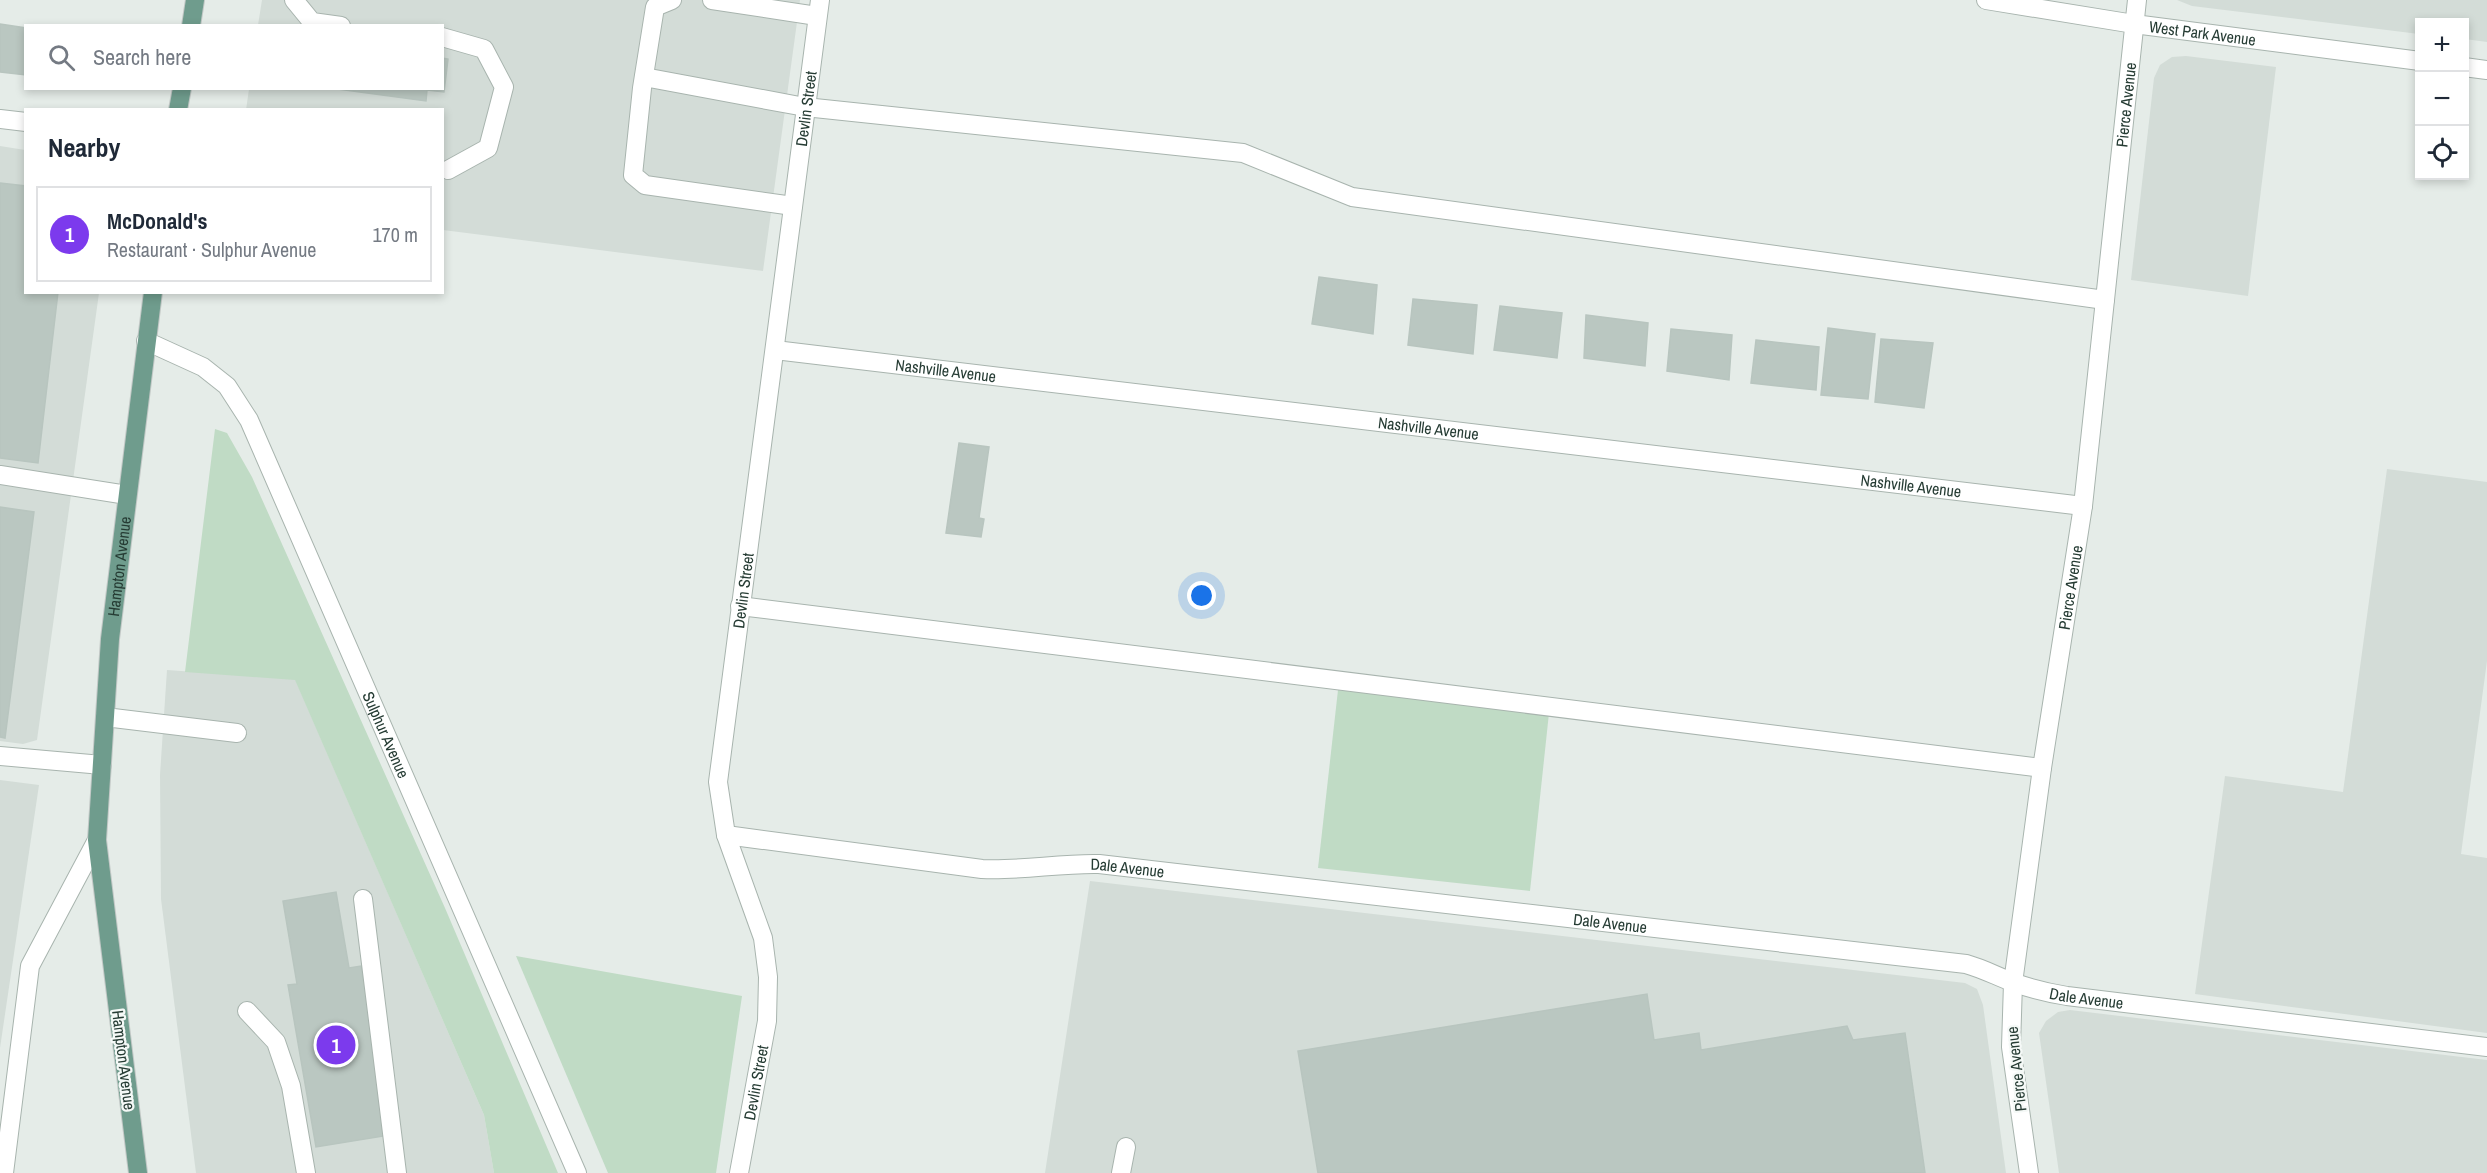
<!DOCTYPE html>
<html lang="en">
<head>
<meta charset="utf-8">
<style>
  body { margin:0; font-family:"Archivo Narrow",sans-serif; background:#f6f6f7; color:#1f2937 }
  .controls { position:absolute; right:18px; top:18px; display:grid; overflow:hidden; border-radius:0px; box-shadow:0 3px 9px #0003 }
  .controls button { width:54px; height:54px; display:grid; place-items:center; padding:0; border:0; border-bottom:2px solid #e0e1e3; background:#fff; color:#1f2937; font:30px sans-serif }
  .you { position:absolute; left:1202px; top:596px; width:21px; height:21px; margin:-15px; border:4px solid #fff; border-radius:50%; background:#1a73e8; box-shadow:0 0 0 9px #1a73e833 }
  .badge { display:grid; place-items:center; width:39px; height:39px; border-radius:50%; background:#7c3aed; color:#fff; font-size:20px; font-weight:700 }
  .pin { position:absolute; translate:-50% -50%; border:3px solid #fff; box-shadow:0 2px 6px #0006 }
  .list { margin:0; padding:0; list-style:none }
  h2 { display:flex; justify-content:space-between; align-items:center; height:78px; margin:0; padding:0 24px; font-size:26px }
  h2 small { font-size:20px; font-weight:400; color:#747a83 }
  .list li { display:grid; grid-template-columns:39px 1fr auto; gap:18px; align-items:center; box-sizing:border-box; height:96px; margin:0 12px 12px; padding:0 12px; border:2px solid #e0e1e3; border-radius:0px }
  .list b { display:block; font-size:22px; white-space:nowrap }
  .list p { margin:0; font-size:20px; white-space:nowrap; color:#747a83 }
  .list em { font-size:20px; font-style:normal; color:#747a83 }
  .icon { flex:none; width:33px; height:33px; fill:none; stroke:currentColor; stroke-width:2; stroke-linecap:round; stroke-linejoin:round }
  .map { position:relative; flex:none; width:2487px; height:1173px; overflow:hidden }
  .search { position:absolute; background:#fff; box-shadow:0 3px 9px #0003; left:24px; top:24px; width:420px; height:66px; display:flex; align-items:center; gap:15px; box-sizing:border-box; padding:0 21px; border-radius:0px; color:#747a83; font-size:22px }
  .panel { position:absolute; background:#fff; box-shadow:0 3px 9px #0003; left:24px; top:108px; width:420px; height:186px; border-radius:0px }
  .map>svg:first-child { display:block }
  .built { fill:#d3dcd7 }
  .green { fill:#c0dbc5 }
  .building { fill:#bac7c1; stroke:#b8c5bf; stroke-width:1.5 }
  .lines { fill:none; stroke-linecap:round; stroke-linejoin:round }
  .minor-casing { stroke:#a8b4ae; stroke-width:20 }
  .major-casing { stroke:#c2c8c6; stroke-width:20 }
  .minor { stroke:#fff; stroke-width:18 }
  .major { stroke:#6f9c8d; stroke-width:18 }
  .labels { text-anchor:middle; stroke-width:4.5; stroke-linejoin:round; paint-order:stroke }
  .street-label { font-size:16px; fill:#263c34; stroke:#f5f9f7 }
</style>
</head>
<body>
<div class="map">
<svg width="2487" height="1173" viewBox="0 0 2487 1173">
  <rect width="100%" height="100%" fill="#e5ece8"/>
  <!-- built -->
  <g class="built">
    <polygon points="262,0 800,0 763,271 443,230 442,110 246,110 249,89 442,88 442,26 258,25"/>
    <polygon points="2177,0 2487,0 2487,42 2465,39 2464,22 2420,22 2419,34 2192,6"/>
    <polygon points="2186,56 2276,67 2248,296 2131,280 2154,78 2160,65 2172,57"/>
    <polygon points="0,146 25,150 26,292 99,293 37,740 23,744 0,741"/>
    <polygon points="2387,469 2487,482 2487,661 2461,854 2487,858 2487,1033 2195,994 2225,776 2343,792"/>
    <polygon points="167,670 295,679 484,1115 494,1173 196,1173 161,899 160,775"/>
    <polygon points="0,780 39,785 0,1048"/>
    <polygon points="1090,881 1965,983 1977,989 1983,1005 2006,1173 1045,1173"/>
    <polygon points="2070,1010 2487,1060 2487,1173 2059,1173 2039,1033 2046,1021 2058,1012"/>
  </g>
  <!-- green -->
  <g class="green">
    <polygon points="215,429 227,433 252,477 445,908 558,1173 494,1173 484,1115 295,680 185,672"/>
    <polygon points="1338,690 1549,713 1530,891 1318,868"/>
    <polygon points="516,956 742,996 716,1173 608,1173"/>
  </g>
  <!-- building -->
  <g class="building">
    <polygon points="0,24 26,28 26,75 0,72"/>
    <polygon points="442,58 448,59 444,92 427,90 426,101 330,88 442,88"/>
    <polygon points="0,183 26,186 26,292 58,292 38,463 0,458"/>
    <polygon points="1319,277 1377,285 1373,334 1312,324"/>
    <polygon points="1413,299 1477,305 1473,354 1408,345"/>
    <polygon points="1500,306 1562,313 1557,358 1494,350"/>
    <polygon points="1586,315 1648,323 1645,366 1584,358"/>
    <polygon points="1828,328 1875,334 1868,399 1821,395"/>
    <polygon points="1671,329 1732,335 1729,380 1667,371"/>
    <polygon points="1881,339 1933,343 1924,408 1875,402"/>
    <polygon points="1756,340 1819,347 1816,390 1751,383"/>
    <polygon points="959,443 989,447 979,518 984,519 981,537 946,533"/>
    <polygon points="0,507 34,512 5,738 0,737"/>
    <polygon points="336,892 349,968 361,966 390,1135 316,1147 288,985 297,984 283,901"/>
    <polygon points="1647,994 1654,1040 1699,1033 1701,1050 1847,1026 1853,1040 1905,1033 1925,1173 1318,1173 1298,1051"/>
  </g>
  <g class="lines">
    <defs>
      <g id="minor">
        <polyline points="294,0 312,22 341,26"/>
        <polyline points="672,0 655,7 642,88 633,175 645,185 793,206"/>
        <polyline points="712,0 817,16"/>
        <path id="s1" d="M1986 0 2134 24 2420 61"/>
        <polyline points="442,37 484,49 504,87 488,148 448,170"/>
        <polyline points="2464,67 2487,70"/>
        <polyline points="644,77 805,107 1243,153 1352,197 2105,300"/>
        <polyline points="0,119 26,122"/>
        <path id="s2" d="M146 341 203 367 227 386 249 420 577 1173"/>
        <path id="s3" d="M775 350 2083 506"/>
        <polyline points="0,475 127,495"/>
        <polyline points="740,606 2042,768"/>
        <polyline points="105,717 237,733"/>
        <polyline points="0,756 102,765"/>
        <path id="s4" d="M726 835 982 869C1021 871 1060 863 1099 864L1966 964C1984 969 1998 977 2015 983 2032 989 2049 993 2067 996L2487 1047"/>
        <polyline points="363,899 397,1173"/>
        <polyline points="247,1011 276,1042 291,1086 306,1173"/>
        <polyline points="4,1173 30,966 97,840"/>
        <path id="s5" d="M739 1173 767 1021 768 977 763 938 726 835 718 782 820 0"/>
        <polyline points="1121,1173 1126,1147"/>
        <path id="s6" d="M2029 1173 2011 1047 2013 983 2042 768 2083 506 2137 0"/>
      </g>
      <g id="major">
        <polyline points="191,26 195,0"/>
        <polyline points="178,110 182,88"/>
        <path id="s7" d="M138 1173 97 840 110 639 153 292"/>
      </g>
    </defs>
    <!-- minor casing -->
    <use href="#minor" class="minor-casing"/>
    <!-- major casing -->
    <use href="#major" class="major-casing"/>
    <!-- minor -->
    <use href="#minor" class="minor"/>
    <!-- major -->
    <use href="#major" class="major"/>
  </g>
  <g class="labels">
    <!-- street labels -->
    <g class="street-label">
      <text dy="6" stroke="none"><textPath href="#s1" startOffset="219">West Park Avenue</textPath></text>
      <text dy="6" stroke="none"><textPath href="#s6" startOffset="1077">Pierce Avenue</textPath></text>
      <text dy="6" stroke="none"><textPath href="#s5" startOffset="1080">Devlin Street</textPath></text>
      <text dy="6" stroke="none"><textPath href="#s3" startOffset="172">Nashville Avenue</textPath></text>
      <text dy="6" stroke="none"><textPath href="#s3" startOffset="658">Nashville Avenue</textPath></text>
      <text dy="6" stroke="none"><textPath href="#s3" startOffset="1144">Nashville Avenue</textPath></text>
      <text dy="6" stroke="none"><textPath href="#s7" startOffset="610">Hampton Avenue</textPath></text>
      <text dy="6" stroke="none"><textPath href="#s6" startOffset="591">Pierce Avenue</textPath></text>
      <text dy="6" stroke="none"><textPath href="#s5" startOffset="594">Devlin Street</textPath></text>
      <text dy="6" stroke="none"><textPath href="#s2" startOffset="477">Sulphur Avenue</textPath></text>
      <text dy="6" stroke="none"><textPath href="#s4" startOffset="404">Dale Avenue</textPath></text>
      <text dy="6" stroke="none"><textPath href="#s4" startOffset="890">Dale Avenue</textPath></text>
      <text dy="6" stroke="none"><textPath href="#s4" startOffset="1374">Dale Avenue</textPath></text>
      <text transform="translate(124 1060) rotate(83)" y="6">Hampton Avenue</text>
      <text transform="translate(2016 1069) rotate(-96)" y="6">Pierce Avenue</text>
      <text dy="6" stroke="none"><textPath href="#s5" startOffset="92">Devlin Street</textPath></text>
    </g>
  </g>
</svg>
<div class="controls">
<button>+</button>
<button>−</button>
<button><svg class="icon" aria-label="locate" viewBox="0 0 24 24"><circle cx="12" cy="12" r="6"/><path d="M12 2v4M12 18v4M2 12h4M18 12h4"/></svg></button>
</div>
<div class="you"></div>
<div class="pin badge" style="left:336px;top:1045px">1</div>
<div class="search"><svg class="icon" aria-label="search" viewBox="0 0 24 24"><circle cx="10" cy="10" r="6"/><path d="M15 15l6 6"/></svg>Search here</div>
<section class="panel">
<h2>Nearby<small></small></h2>
<ul class="list">
<li><span class="badge">1</span><div><b>McDonald's</b><p>Restaurant · Sulphur Avenue</p></div><em>170 m</em></li>
</ul>
</section>
</div>
</body>
</html>
